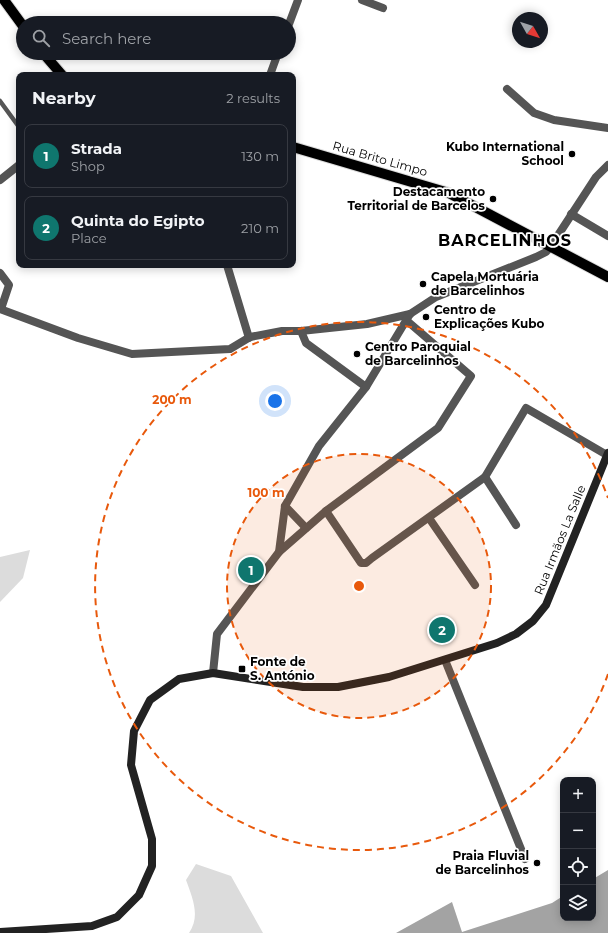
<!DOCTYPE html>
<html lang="en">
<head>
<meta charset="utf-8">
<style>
  body { margin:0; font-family:Montserrat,sans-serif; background:#20242c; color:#f1f3f6 }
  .controls { position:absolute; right:12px; bottom:12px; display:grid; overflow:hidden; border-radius:8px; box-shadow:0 2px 10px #0003 }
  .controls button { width:36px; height:36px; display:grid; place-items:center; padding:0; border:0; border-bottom:1px solid #363941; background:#171b24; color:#f1f3f6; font:20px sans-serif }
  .compass { position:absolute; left:512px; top:12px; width:36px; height:36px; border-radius:50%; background:#171b24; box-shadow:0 2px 10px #0003; rotate:129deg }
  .you { position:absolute; left:275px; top:401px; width:14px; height:14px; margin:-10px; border:3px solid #fff; border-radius:50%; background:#1a73e8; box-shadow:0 0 0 6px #1a73e833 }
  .badge { display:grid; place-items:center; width:26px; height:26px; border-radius:50%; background:#0f766e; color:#fff; font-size:13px; font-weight:700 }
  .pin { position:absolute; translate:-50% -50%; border:2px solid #fff; box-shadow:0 1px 4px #0006 }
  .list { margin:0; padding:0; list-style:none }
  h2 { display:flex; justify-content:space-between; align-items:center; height:52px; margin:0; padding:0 16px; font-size:17px }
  h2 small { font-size:13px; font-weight:400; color:#9ea1a6 }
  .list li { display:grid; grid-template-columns:26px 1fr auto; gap:12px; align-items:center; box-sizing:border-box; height:64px; margin:0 8px 8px; padding:0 8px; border:1px solid #363941; border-radius:8px }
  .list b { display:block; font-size:15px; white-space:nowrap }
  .list p { margin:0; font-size:13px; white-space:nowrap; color:#9ea1a6 }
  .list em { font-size:13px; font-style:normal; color:#9ea1a6 }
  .icon { flex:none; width:22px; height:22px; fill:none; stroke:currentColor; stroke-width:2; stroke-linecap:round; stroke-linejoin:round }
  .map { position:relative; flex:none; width:608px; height:933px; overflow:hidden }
  .search { position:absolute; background:#171b24; box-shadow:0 2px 10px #0003; left:16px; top:16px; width:280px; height:44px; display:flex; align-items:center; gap:10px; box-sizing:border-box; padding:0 14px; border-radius:22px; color:#9ea1a6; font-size:15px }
  .panel { position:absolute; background:#171b24; box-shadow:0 2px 10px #0003; left:16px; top:72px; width:280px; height:196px; border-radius:8px }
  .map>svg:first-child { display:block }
  .green { fill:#dcdcdc }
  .water { fill:#a3a3a3 }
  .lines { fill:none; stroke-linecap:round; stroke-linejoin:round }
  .primary-casing { stroke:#dbdbdb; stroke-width:12 }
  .service { stroke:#555; stroke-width:4.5 }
  .minor { stroke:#555; stroke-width:8 }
  .tertiary { stroke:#555; stroke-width:8 }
  .secondary { stroke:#222; stroke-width:8 }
  .primary { stroke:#000; stroke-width:10 }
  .ring { fill:none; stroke:#e8590c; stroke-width:2; stroke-dasharray:7 5 }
  .poi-dot { fill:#000; stroke:#fff; stroke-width:1.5 }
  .labels { text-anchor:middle; stroke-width:3.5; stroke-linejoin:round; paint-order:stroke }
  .poi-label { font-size:12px; font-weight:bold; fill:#000; stroke:#fff; text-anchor:start }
  .street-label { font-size:12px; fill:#000; stroke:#fff }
  .district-label { font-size:16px; font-weight:bold; letter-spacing:1px; fill:#000; stroke:#fff }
  .centre { fill:#e8590c; stroke:#fff; stroke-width:2 }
  .ring-label { font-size:12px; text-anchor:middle; font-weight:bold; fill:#e8590c; stroke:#fff; stroke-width:3.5; stroke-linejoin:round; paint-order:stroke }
</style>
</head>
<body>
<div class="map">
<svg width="608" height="933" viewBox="0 0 608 933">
  <rect width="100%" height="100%" fill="#fff"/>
  <!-- green -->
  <g class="green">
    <polygon points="30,550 23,578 0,602 0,557"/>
    <path d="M196 864 231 876 263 933H189C201 916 192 897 186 880Z"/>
  </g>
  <!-- water -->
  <polygon class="water" points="608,870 608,933 396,933 452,902 462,932 552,903 563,896 563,918 593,918 593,879"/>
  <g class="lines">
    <defs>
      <g id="primary">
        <polyline points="4,0 23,26"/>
        <polyline points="43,53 62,75"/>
        <polyline points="293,147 449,193 608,277"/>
      </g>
    </defs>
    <!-- primary casing -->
    <use href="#primary" class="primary-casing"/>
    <!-- service -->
    <polyline class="service" points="0,101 19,127"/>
    <!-- minor -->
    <g class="minor">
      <polyline points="362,0 383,8"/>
      <polyline points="289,24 298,0"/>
      <polyline points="270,75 278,53"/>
      <polyline points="507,89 534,113 554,120 608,128"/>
      <polyline points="571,214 608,236"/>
      <polyline points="551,246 596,177 608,165"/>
      <polyline points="227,265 249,338"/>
      <polyline points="0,273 9,285 1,309"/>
      <polyline points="0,309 78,338 132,354 230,349 250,337 282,331 301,331 367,324 410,314"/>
      <polyline points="406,320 471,376 438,428 326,511 361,563 366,563 372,558 485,477 516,525"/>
      <polyline points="301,331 306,343 366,387"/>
      <polyline points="485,477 526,408 607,455"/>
      <polyline points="285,506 306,528"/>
      <polyline points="429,518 475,585"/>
      <polyline points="279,552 326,511"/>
      <polyline points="445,660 525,859"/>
    </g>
    <!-- tertiary -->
    <g class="tertiary">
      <polyline points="0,180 19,165"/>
      <polyline points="213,673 217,634 279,552 285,506 319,446 366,387 410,314 436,297 536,257 546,252 551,246"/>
    </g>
    <!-- secondary -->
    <polyline class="secondary" points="0,932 92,926 117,917 139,895 152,866 152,839 131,765 134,731 150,700 179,679 213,673 303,687 338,687 389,677 497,643 516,634 533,621 546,605 608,453"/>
    <!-- primary -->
    <use href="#primary" class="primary"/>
  </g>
  <!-- distance rings -->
  <circle cx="359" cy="586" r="132" fill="#e8590c" fill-opacity=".12"/>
  <g class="ring">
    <circle cx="359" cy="586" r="132"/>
    <path d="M608 674A264 264 0 1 1 608 498"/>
  </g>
  <!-- markers -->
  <g class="poi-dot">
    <circle cx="572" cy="154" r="4"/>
    <circle cx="493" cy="199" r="4"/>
    <circle cx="423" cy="284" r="4"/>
    <circle cx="426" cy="317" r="4"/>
    <circle cx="357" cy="354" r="4"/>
    <rect x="238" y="665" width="8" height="8" rx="2"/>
    <circle cx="537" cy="863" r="4"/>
  </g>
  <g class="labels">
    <!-- poi labels -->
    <g class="poi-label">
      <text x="564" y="151" text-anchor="end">Kubo International<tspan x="564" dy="14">School</tspan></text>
      <text x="485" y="196" text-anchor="end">Destacamento<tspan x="485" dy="14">Territorial de Barcelos</tspan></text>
      <text x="431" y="281">Capela Mortuária<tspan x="431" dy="14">de Barcelinhos</tspan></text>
      <text x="434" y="314">Centro de<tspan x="434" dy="14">Explicações Kubo</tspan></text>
      <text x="365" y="351">Centro Paroquial<tspan x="365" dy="14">de Barcelinhos</tspan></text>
      <text x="250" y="666">Fonte de<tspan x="250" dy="14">S. António</tspan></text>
      <text x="529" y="860" text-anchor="end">Praia Fluvial<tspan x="529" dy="14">de Barcelinhos</tspan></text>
    </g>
    <!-- street labels -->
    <g class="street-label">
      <text transform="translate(380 159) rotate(16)" y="4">Rua Brito Limpo</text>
      <text transform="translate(560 540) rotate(-68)" y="4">Rua Irmãos La Salle</text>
    </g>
    <!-- district labels -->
    <g class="district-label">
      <text x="505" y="246">BARCELINHOS</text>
    </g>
  </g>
  <circle cx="359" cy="586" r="6" class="centre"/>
  <g class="ring-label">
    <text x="172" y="404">200 m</text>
    <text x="266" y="497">100 m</text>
  </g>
</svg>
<div class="controls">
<button>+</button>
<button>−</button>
<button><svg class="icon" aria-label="locate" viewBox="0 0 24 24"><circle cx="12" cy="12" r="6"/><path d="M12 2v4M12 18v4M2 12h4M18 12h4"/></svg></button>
<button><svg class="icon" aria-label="layers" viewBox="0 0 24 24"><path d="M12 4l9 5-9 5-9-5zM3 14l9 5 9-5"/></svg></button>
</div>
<svg class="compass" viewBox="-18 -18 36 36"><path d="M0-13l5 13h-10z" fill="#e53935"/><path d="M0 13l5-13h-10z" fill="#9ea1a6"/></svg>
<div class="you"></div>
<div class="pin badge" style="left:251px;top:570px">1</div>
<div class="pin badge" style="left:442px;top:630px">2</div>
<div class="search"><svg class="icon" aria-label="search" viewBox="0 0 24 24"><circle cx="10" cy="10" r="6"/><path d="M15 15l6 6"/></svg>Search here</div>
<section class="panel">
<h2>Nearby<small>2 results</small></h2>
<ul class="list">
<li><span class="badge">1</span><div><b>Strada</b><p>Shop</p></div><em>130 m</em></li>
<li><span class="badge">2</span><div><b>Quinta do Egipto</b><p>Place</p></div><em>210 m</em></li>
</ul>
</section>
</div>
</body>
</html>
